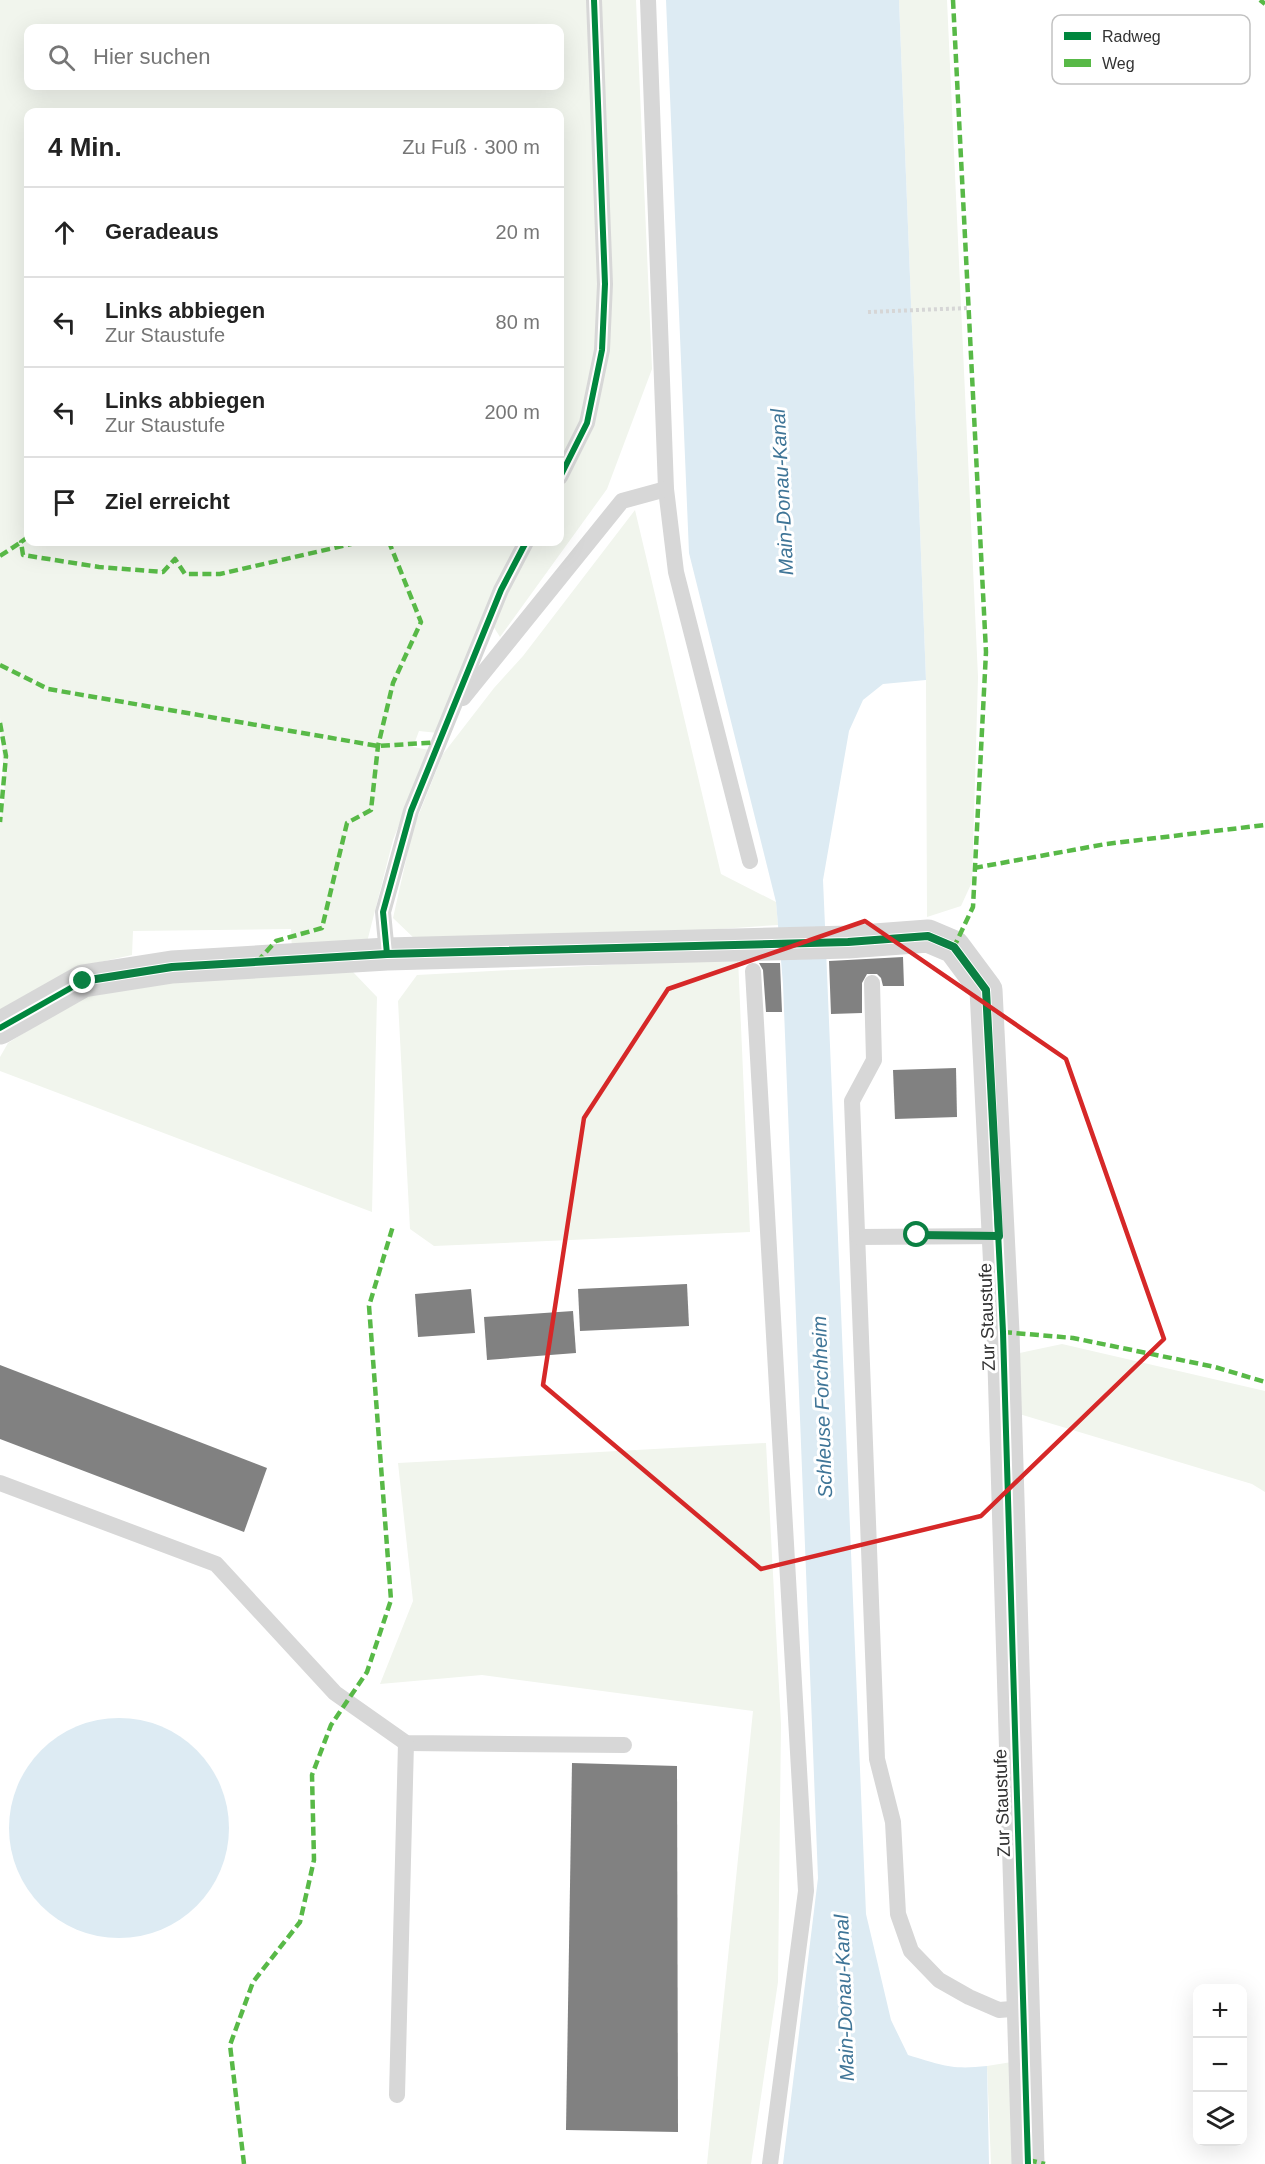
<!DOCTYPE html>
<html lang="de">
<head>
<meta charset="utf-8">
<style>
  body { margin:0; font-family:Helvetica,sans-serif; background:#f6f6f6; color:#222 }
  .controls { position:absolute; right:18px; bottom:18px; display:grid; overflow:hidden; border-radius:12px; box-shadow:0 6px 24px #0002 }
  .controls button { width:54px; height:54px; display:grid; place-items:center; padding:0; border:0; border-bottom:2px solid #e0e0e0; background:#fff; color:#222; font:30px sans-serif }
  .stop { position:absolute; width:18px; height:18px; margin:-14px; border:4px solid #0b8043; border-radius:50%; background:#fff }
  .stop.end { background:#0b8043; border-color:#fff; box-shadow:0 2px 6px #0008 }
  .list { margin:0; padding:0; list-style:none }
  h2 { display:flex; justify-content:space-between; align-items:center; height:78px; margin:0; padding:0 24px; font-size:26px }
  h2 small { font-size:20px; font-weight:400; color:#767676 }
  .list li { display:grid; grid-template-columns:39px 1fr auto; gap:18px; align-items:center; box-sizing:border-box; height:90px; padding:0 24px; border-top:2px solid #e0e0e0 }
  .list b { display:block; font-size:22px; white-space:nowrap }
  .list p { margin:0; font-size:20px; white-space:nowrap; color:#767676 }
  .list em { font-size:20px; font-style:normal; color:#767676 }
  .icon { flex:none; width:33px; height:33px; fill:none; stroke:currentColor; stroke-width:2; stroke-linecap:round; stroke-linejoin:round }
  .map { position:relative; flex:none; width:1265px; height:2164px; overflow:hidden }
  .search { position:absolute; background:#fff; box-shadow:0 6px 24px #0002; left:24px; top:24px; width:540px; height:66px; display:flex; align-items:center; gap:15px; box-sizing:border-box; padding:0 21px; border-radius:12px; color:#767676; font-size:22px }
  .panel { position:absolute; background:#fff; box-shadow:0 6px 24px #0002; left:24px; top:108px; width:540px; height:438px; border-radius:12px }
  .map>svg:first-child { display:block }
  .green { fill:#f1f5ed; fill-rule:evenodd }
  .water { fill:#ddebf3 }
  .building { fill:#818181 }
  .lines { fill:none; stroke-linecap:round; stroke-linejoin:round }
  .path { stroke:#d6d6d6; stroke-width:4; stroke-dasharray:3 3; stroke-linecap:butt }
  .service { stroke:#d7d7d7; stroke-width:16 }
  .minor { stroke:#d7d7d7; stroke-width:33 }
  .quiet { stroke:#58b947; stroke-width:4.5; stroke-dasharray:9 4.5; stroke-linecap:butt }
  .cycleway-casing { stroke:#fff; stroke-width:10 }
  .cycleway { stroke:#00873e; stroke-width:6 }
  .route { stroke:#0b8043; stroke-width:8 }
  .marked { fill:none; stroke:#d62828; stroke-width:4.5; stroke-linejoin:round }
  .labels { text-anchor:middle; stroke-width:6; stroke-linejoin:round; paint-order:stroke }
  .street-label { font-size:18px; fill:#333; stroke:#fff }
  .water-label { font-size:20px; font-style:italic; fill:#3f7597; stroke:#fff }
  .key { fill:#fff; stroke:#c2c2c2; stroke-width:1.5 }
  .key-label { font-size:16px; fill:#333 }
</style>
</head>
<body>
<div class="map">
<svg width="1265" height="2164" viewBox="0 0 1265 2164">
  <rect width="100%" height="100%" fill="#fff"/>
  <!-- green -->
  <g class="green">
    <path d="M0 0H636L652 369 607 489 500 637 488 618 438 733 419 731 413 747 429 750 393 840 367 942 292 953 291 929 133 931 132 955 77 967 0 1014V823L5 795 0 717ZM28 28H560V86H28ZM28 112H560V542H28Z"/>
    <polygon points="899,0 947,0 978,677 972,882 961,906 927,917 926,680"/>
    <polygon points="635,510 721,874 776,902 778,925 643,934 417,941 393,918 413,829 443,754 494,688 523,656"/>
    <polygon points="738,958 750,1232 434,1246 410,1229 398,1001 417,975"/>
    <polygon points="353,972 377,997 372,1212 0,1071 0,1057 8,1043 87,993 157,983"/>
    <polygon points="1062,1344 1265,1391 1265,1492 1252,1484 1013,1412 1015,1354"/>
    <polygon points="766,1443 781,1724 778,1982 751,2164 707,2164 753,1711 482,1675 380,1684 413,1601 398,1463"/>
    <polygon points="1018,2061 1022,2164 991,2164 987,2066"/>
  </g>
  <!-- water -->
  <g class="water">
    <path d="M666 0H899L926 680 883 684 863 700 849 731 823 880 826 949 866 1914 891 2020 908 2055C942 2065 950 2070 987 2066L989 2164H783L818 1878 783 984 776 902 689 553Z"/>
    <circle cx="119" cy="1828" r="110"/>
  </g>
  <!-- building -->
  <g class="building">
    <polygon points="903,957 904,986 883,986 881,978 877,974 867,974 862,983 862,1013 831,1014 829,961"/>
    <polygon points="759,963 780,963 782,1012 766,1012 763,970"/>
    <polygon points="956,1068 957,1117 895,1119 893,1070"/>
    <polygon points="687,1284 689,1326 580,1331 578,1289"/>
    <polygon points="471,1289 475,1333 418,1337 415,1294"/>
    <polygon points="573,1311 576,1353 487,1360 484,1317"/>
    <polygon points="0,1365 267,1468 244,1532 0,1439"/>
    <polygon points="572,1763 677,1766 678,2132 566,2130"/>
  </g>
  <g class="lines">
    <!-- path -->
    <polyline class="path" points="868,312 968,308"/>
    <!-- service -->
    <g class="service">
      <polyline points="648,0 666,489 676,572 750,861"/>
      <polyline points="560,477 587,423 602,350 605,284 594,0"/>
      <polyline points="463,698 622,501 666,489"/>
      <polyline points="387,954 383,912 411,811 501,590 526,542"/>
      <polyline points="753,971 806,1891 770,2164"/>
      <polyline points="872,983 874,1060 852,1101 877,1759 893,1822 898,1914 911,1951 939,1980 969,1997 999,2010 1024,2008"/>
      <polyline points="858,1237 999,1236"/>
      <polyline points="0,1483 216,1564 335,1693 406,1743 624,1745"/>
      <polyline points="397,2095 406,1743"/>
    </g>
    <!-- minor -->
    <polyline class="minor" points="0,1028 83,981 172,967 387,954 848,942 928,936 954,947 986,990 1003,1332 1028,2164"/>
    <!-- quiet -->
    <g class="quiet">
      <polyline points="953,0 986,652 973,907 954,947"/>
      <polyline points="1260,0 1265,4"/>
      <polyline points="28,537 21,542 23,555 99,567 163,572 175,559 185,574 220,574 360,542"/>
      <polyline points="0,556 21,542"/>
      <polyline points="0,665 48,689 378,746 441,742"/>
      <polyline points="0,723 6,756 0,822"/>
      <polyline points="974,868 1106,844 1265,825"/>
      <polyline points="257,962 276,941 322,928 347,823 371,810 378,746 393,683 421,622 389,542"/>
      <polyline points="1003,1332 1073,1338 1215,1367 1265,1382"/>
      <polyline points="1028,2160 1045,2164"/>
      <polyline points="244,2164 230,2045 253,1982 300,1922 314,1860 312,1775 331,1725 367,1672 391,1600 369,1306 393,1226"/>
    </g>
    <defs>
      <g id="cycleway">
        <polyline points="560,477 587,423 602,350 605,284 594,0"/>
        <polyline points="387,954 383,912 411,811 501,590 526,542"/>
        <polyline points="0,1028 83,981 172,967 387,954 848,942 928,936 954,947 986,990 1003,1332 1028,2164"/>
      </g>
    </defs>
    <!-- cycleway casing -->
    <use href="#cycleway" class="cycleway-casing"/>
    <!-- cycleway -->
    <use href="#cycleway" class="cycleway"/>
  </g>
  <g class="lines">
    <!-- route -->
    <polyline class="route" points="83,981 172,967 387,954 848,942 928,936 954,947 986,990 999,1236 917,1235"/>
  </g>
  <!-- marked area -->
  <path class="marked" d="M865 921 1066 1059 1164 1339 981 1516 761 1569 543 1385 584 1118 668 989Z"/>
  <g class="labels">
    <!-- street labels -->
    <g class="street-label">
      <text transform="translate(987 1317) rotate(-92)" y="6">Zur Staustufe</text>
      <text transform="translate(1002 1803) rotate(-92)" y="6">Zur Staustufe</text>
    </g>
    <!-- water labels -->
    <g class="water-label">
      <text transform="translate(782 492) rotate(-93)" y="7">Main-Donau-Kanal</text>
      <text transform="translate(822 1407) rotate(-92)" y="7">Schleuse Forchheim</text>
      <text transform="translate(844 1998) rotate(-92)" y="7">Main-Donau-Kanal</text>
    </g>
  </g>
  <!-- legend -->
  <rect x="1052" y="15" width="198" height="69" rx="9" class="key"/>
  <rect x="1064" y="32" width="27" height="8" fill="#00873e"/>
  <rect x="1064" y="59" width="27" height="8" fill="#58b947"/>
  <g class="key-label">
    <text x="1102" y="42">Radweg</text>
    <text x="1102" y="69">Weg</text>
  </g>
</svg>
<div class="controls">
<button>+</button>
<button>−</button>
<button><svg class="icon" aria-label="layers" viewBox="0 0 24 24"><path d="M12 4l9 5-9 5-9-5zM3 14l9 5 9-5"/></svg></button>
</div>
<div class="stop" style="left:917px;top:1235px"></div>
<div class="stop end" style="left:83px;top:981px"></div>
<div class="search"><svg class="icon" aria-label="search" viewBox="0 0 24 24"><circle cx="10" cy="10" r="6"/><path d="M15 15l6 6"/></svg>Hier suchen</div>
<section class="panel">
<h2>4 Min.<small>Zu Fuß · 300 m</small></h2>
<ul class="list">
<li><svg class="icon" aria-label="ahead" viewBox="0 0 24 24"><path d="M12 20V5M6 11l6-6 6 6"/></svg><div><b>Geradeaus</b></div><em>20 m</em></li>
<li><svg class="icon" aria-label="left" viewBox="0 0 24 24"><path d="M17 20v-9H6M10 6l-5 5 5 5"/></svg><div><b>Links abbiegen</b><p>Zur Staustufe</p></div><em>80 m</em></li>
<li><svg class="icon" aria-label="left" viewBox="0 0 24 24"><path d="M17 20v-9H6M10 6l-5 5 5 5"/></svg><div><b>Links abbiegen</b><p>Zur Staustufe</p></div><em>200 m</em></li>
<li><svg class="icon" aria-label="arrive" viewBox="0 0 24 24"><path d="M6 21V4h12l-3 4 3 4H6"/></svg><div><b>Ziel erreicht</b></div></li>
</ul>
</section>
</div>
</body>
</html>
